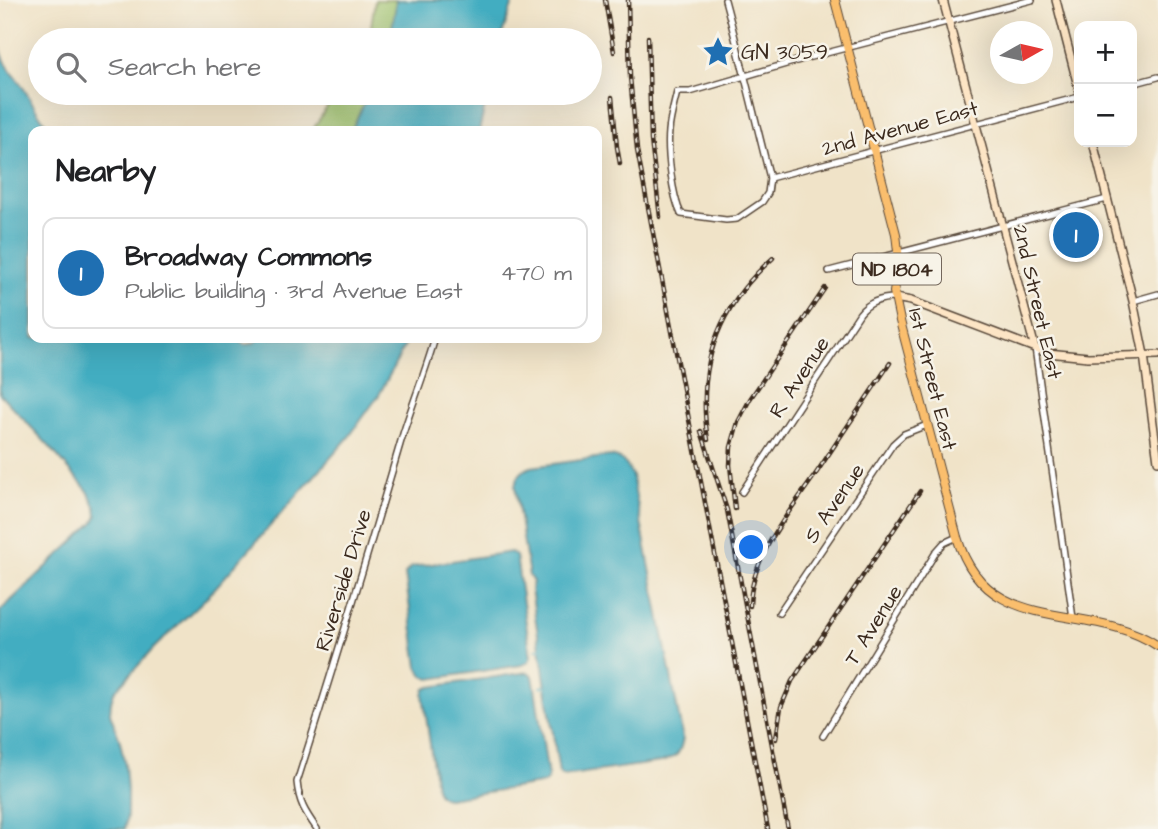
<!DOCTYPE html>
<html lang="en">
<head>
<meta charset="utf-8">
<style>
  body { margin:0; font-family:"Architects Daughter",sans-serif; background:#f2f2f2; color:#202124 }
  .controls { position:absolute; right:21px; top:21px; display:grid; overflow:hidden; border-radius:14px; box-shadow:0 7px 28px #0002 }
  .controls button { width:63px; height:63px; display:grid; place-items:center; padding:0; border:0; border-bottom:2px solid #e0e0e0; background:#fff; color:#202124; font:35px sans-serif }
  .compass { position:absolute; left:990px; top:21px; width:63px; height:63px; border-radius:50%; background:#fff; box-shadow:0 7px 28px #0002; rotate:82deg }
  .you { position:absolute; left:752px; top:548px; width:24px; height:24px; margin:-18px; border:5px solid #fff; border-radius:50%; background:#1a73e8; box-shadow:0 0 0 10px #1a73e833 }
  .badge { display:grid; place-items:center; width:46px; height:46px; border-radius:50%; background:#1f6fb2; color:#fff; font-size:23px; font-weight:700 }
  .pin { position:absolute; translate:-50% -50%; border:4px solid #fff; box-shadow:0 2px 7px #0006 }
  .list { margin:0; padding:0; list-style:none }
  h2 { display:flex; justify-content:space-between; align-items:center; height:91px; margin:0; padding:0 28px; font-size:30px }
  h2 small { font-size:23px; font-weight:400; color:#757577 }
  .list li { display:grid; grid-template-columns:46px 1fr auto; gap:21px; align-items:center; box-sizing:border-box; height:112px; margin:0 14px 14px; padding:0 14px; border:2px solid #e0e0e0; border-radius:14px }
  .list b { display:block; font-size:26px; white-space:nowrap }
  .list p { margin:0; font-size:23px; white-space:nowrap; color:#757577 }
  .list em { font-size:23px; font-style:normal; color:#757577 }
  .icon { flex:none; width:38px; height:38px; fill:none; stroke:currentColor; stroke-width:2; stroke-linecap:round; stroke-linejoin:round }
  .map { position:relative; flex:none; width:1158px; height:829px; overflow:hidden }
  .search { position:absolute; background:#fff; box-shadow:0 7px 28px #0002; left:28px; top:28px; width:574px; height:77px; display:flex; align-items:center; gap:18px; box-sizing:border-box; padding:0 24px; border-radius:38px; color:#757577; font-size:26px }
  .panel { position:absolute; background:#fff; box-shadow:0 7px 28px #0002; left:28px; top:126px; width:574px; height:217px; border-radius:14px }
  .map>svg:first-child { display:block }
  .green { fill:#9dc16c; stroke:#6c7645; stroke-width:2 }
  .water { fill:#42adc1; stroke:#3e6c70; stroke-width:2 }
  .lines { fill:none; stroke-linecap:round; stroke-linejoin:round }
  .stream { stroke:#42adc1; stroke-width:2 }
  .street-casing { stroke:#564638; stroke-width:8 }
  .secondary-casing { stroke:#564638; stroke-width:10 }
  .primary-casing { stroke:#564638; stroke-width:10 }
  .street { stroke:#fff; stroke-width:5 }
  .secondary { stroke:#fde5c5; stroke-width:7 }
  .primary { stroke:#fabe6d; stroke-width:8 }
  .rail-casing { stroke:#3b2a1e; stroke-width:4.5 }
  .rail { stroke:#f7f3e8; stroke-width:2; stroke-dasharray:5; stroke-linecap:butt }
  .labels { text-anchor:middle; stroke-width:5; stroke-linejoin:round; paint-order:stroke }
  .shield { fill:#f7f3e8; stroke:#73665b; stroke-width:2 }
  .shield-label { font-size:19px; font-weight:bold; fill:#3b2a1e }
  .poi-label { font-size:21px; fill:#3b2a1e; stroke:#f7f3e8; text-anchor:start }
  .street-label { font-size:21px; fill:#3b2a1e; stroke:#f7f3e8 }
</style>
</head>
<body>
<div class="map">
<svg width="1158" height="829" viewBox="0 0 1158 829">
  <rect width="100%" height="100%" fill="#f7f3e8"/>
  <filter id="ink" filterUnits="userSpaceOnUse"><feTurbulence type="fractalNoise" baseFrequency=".0143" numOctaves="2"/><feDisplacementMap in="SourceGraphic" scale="14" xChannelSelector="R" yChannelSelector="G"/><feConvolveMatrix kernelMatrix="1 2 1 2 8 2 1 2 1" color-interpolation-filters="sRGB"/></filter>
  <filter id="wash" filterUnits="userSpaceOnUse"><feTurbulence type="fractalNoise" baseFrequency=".00686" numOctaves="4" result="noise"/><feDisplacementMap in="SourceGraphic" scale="28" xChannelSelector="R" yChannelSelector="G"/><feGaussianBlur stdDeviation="1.57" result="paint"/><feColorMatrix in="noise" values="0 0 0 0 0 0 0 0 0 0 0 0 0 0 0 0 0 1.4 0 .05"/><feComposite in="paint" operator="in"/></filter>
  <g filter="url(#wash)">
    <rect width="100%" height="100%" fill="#f0e3c8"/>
    <!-- green -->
    <g class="green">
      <polygon points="375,0 396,0 395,11 390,40 369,40"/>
      <polygon points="338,93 369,93 351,131 312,131 327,107"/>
    </g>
    <!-- water -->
    <g class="water">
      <polygon points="396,0 514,0 500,40 390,40 395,11"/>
      <path d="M0 46C3 62 11 71 21 84 31 100 39 116 51 131H33V338H238L243 344C250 346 255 343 260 338H409L379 395 348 438 208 596 154 648 114 692 111 702 110 713 120 741 125 765 127 791V815L125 829H0V611L94 522 97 516 96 508 88 491 48 445 0 394Z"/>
      <polygon points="369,93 488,93 479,131 351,131"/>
      <path d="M610 456C623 458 627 464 632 476L683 738C680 755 677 757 661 762L563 776 559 773 531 589 533 582 529 576 515 486C518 475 521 471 531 467Z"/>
      <path d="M511 552 516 556 531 657C529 662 527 664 522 665L430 679 423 676 418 667 405 574 408 570 412 567Z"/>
      <path d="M528 672 533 676 535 688 548 777C547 782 545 783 540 784L448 798C440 797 438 794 436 787L423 694 425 689 430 687Z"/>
    </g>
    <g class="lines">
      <!-- stream -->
      <g class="stream">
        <polyline points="536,649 540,649"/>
        <polyline points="541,687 545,686"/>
      </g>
    </g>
  </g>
  <g filter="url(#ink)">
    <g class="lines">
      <defs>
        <g id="street">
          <path d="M725 0C741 59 755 119 770 178L768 193 762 202 737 219 726 220 681 214C672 195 667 152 669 131 670 118 674 105 677 92H690L807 58 1032 0"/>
          <polyline points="1132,84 1158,77"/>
          <polyline points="770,178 1079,97"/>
          <polyline points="829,271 1107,199"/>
          <polyline points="1133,301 1158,294"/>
          <polyline points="1035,348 1073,618"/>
          <path d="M742 492 860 313C869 302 880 298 895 298"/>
          <polyline points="779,613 893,444 904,434 927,425"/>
          <polyline points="823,736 936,552 944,543 957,537"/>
          <path d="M317 829C305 812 299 803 297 782 334 666 369 550 403 434 413 402 426 370 435 338"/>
        </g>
        <g id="secondary">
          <polyline points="943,0 1035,348"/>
          <polyline points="1056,0 1079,90"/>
          <polyline points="1093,142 1133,301 1144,355 1158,461"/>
          <polyline points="895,298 911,301 1048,353 1088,357 1158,355"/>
        </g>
        <path id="primary" d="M835 0 896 234 899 260 894 292 900 321 957 537C987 640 1089 599 1158 646"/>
      </defs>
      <!-- street casing -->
      <use href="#street" class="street-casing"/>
      <!-- secondary casing -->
      <use href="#secondary" class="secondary-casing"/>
      <!-- primary casing -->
      <use href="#primary" class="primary-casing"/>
      <!-- street -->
      <use href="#street" class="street"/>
      <!-- secondary -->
      <use href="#secondary" class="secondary"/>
      <!-- primary -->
      <use href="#primary" class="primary"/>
      <defs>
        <g id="rail">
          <polyline points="605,0 614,52"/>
          <polyline points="628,0 630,77 637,150 768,829"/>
          <polyline points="648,37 651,140 660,217"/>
          <polyline points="612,97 617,147 620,164"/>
          <polyline points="701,431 727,510 788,829"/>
          <path d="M708 440C696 367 717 307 773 258"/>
          <polyline points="735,509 730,465 731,447 738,422 750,399 825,288"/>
          <path d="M750 606C751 555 790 512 817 472 841 435 866 399 890 363"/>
          <polyline points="776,739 781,707 792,681 920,491"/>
        </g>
      </defs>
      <!-- rail casing -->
      <use href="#rail" class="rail-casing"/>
      <!-- rail -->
      <use href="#rail" class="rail"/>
    </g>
  </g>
  <!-- icons -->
  <defs>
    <symbol id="sight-bare" viewBox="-9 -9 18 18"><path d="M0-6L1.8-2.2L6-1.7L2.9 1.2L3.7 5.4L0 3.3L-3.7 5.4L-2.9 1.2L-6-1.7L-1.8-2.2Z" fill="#1f6fb2" stroke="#f7f3e8" stroke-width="2.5" paint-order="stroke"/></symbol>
  </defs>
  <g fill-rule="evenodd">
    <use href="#sight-bare" x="696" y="30" width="44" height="44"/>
  </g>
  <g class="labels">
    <!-- shield labels -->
    <rect class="shield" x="853" y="253.5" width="88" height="31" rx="5"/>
    <g class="shield-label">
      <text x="897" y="276">ND 1804</text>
    </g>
    <!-- poi labels -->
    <g class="poi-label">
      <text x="741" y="59">GN 3059</text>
    </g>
    <!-- street labels -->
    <g class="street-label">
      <text transform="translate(900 128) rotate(-15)" y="7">2nd Avenue East</text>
      <text transform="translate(1038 302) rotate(77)" y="7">2nd Street East</text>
      <text transform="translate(799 377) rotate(-57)" y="7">R Avenue</text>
      <text transform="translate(933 379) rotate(76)" y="7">1st Street East</text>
      <text transform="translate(834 503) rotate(-56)" y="7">S Avenue</text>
      <text transform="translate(343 580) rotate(-73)" y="7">Riverside Drive</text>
      <text transform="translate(873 625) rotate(-58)" y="7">T Avenue</text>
    </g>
  </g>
</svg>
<div class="controls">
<button>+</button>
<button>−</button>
</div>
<svg class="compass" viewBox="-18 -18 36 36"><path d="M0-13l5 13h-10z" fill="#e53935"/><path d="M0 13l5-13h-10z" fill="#757577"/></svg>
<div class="you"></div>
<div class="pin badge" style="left:1076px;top:235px">1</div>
<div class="search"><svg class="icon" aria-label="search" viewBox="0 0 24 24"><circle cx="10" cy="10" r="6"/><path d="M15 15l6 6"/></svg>Search here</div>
<section class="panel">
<h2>Nearby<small></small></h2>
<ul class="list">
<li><span class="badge">1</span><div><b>Broadway Commons</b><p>Public building · 3rd Avenue East</p></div><em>470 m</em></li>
</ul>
</section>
</div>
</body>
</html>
